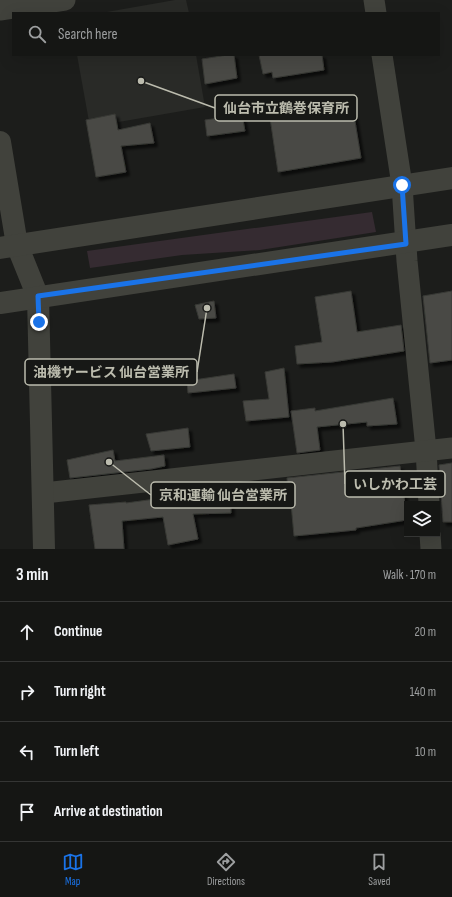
<!DOCTYPE html>
<html lang="en">
<head>
<meta charset="utf-8">
<style>
  body { margin:0; font-family:"Sofia Sans Condensed","Noto Sans JP",sans-serif; background:#222322; color:#f1f3f6 }
  .controls { position:absolute; right:12px; bottom:12px; display:grid; overflow:hidden; border-radius:0px; box-shadow:0 4px 16px #0002 }
  .controls button { width:36px; height:36px; display:grid; place-items:center; padding:0; border:0; border-bottom:1px solid #343534; background:#151614; color:#f1f3f6; font:20px sans-serif }
  .stop { position:absolute; width:12px; height:12px; margin:-9px; border:3px solid #1a73e8; border-radius:50%; background:#fff }
  .stop.end { background:#1a73e8; border-color:#fff; box-shadow:0 1px 4px #0008 }
  .list { margin:0; padding:0; list-style:none }
  h2 { display:flex; justify-content:space-between; align-items:center; height:52px; margin:0; padding:0 16px; font-size:17px }
  h2 small { font-size:13px; font-weight:400; color:#9d9fa0 }
  .list li { display:grid; grid-template-columns:26px 1fr auto; gap:12px; align-items:center; box-sizing:border-box; height:60px; padding:0 16px; border-top:1px solid #343534 }
  .list b { display:block; font-size:15px; white-space:nowrap }
  .list em { font-size:13px; font-style:normal; color:#9d9fa0 }
  .icon { flex:none; width:22px; height:22px; fill:none; stroke:currentColor; stroke-width:2; stroke-linecap:round; stroke-linejoin:round }
  .map { position:relative; flex:none; width:452px; height:549px; overflow:hidden }
  .search { position:absolute; background:#151614; box-shadow:0 4px 16px #0002; left:12px; right:12px; top:12px; height:44px; display:flex; align-items:center; gap:10px; box-sizing:border-box; padding:0 14px; border-radius:0px; color:#9d9fa0; font-size:15px }
  .sheet { height:292px; background:#151614 }
  nav { display:flex; justify-content:space-around; align-items:center; box-sizing:border-box; height:56px; border-top:1px solid #343534; background:#151614; font-size:11px; color:#9d9fa0 }
  nav a { display:grid; justify-items:center; gap:2px }
  nav .on { color:#1a73e8 }
  .map>svg:first-child { display:block }
  .built { fill:#292a27 }
  .green { fill:#352b31 }
  .building { fill:#494a45; stroke:#383935; filter:url(#shadow) }
  .lines { fill:none; stroke-linecap:round; stroke-linejoin:round }
  .minor { stroke:#41423c; stroke-width:21 }
  .tertiary { stroke:#41423c; stroke-width:22 }
  .route { stroke:#1a73e8; stroke-width:5 }
  .leader { fill:none; stroke:#bcbcae; stroke-width:1.5 }
  .callout-dot { fill:#bcbcae; stroke:#171816; stroke-width:1.5 }
  .callout { fill:#171816; stroke:#bcbcae; stroke-width:1.5 }
  .callout-label { font-size:14px; text-anchor:middle; font-weight:bold; fill:#bcbcae }
</style>
</head>
<body>
<div class="map">
<svg width="452" height="549" viewBox="0 0 452 549">
  <defs>
    <filter id="shadow"><feDropShadow dx="3.5" dy="3.5" stdDeviation="1" flood-color="#0009"/></filter>
  </defs>
  <rect width="100%" height="100%" fill="#1c1d1b"/>
  <!-- built -->
  <g class="built">
    <polygon points="175,0 186,0 189,13 101,13"/>
    <polygon points="77,55 196,55 205,107 90,127"/>
  </g>
  <!-- green -->
  <polygon class="green" points="372,212 376,232 260,250 182,255 90,268 87,251"/>
  <!-- building -->
  <g class="building">
    <polygon points="228,55 234,55 237,78 205,84 202,59"/>
    <polygon points="259,55 322,55 324,70 273,78 272,72 263,74"/>
    <polygon points="351,97 361,158 278,172 269,111"/>
    <polygon points="115,114 118,130 150,123 154,143 121,146 126,172 96,177 86,120"/>
    <polygon points="242,115 245,131 207,136 205,120"/>
    <polygon points="351,291 357,332 401,325 404,351 332,362 297,364 295,346 322,342 315,297"/>
    <polygon points="452,291 452,360 430,363 423,296"/>
    <polygon points="214,301 216,318 199,319 195,305"/>
    <polygon points="284,368 289,417 246,421 243,401 269,399 265,372"/>
    <polygon points="234,374 236,388 188,393 187,381"/>
    <polygon points="393,398 397,424 367,426 367,422 317,427 320,450 297,453 291,411 315,408 315,411"/>
    <polygon points="188,428 190,447 151,451 146,434"/>
    <polygon points="113,450 115,461 164,455 165,466 151,469 70,478 67,460"/>
    <polygon points="452,463 452,522 443,522 439,465"/>
    <polygon points="400,466 407,520 356,528 356,530 294,536 290,492 288,492 287,478"/>
    <polygon points="230,488 231,513 193,514 198,539 168,545 163,517 122,521 124,549 95,549 89,505 126,502 126,503 163,498 162,494 187,491 187,493"/>
  </g>
  <g class="lines">
    <!-- minor -->
    <g class="minor">
      <polyline points="374,0 376,13"/>
      <polyline points="0,10 65,0"/>
      <polyline points="382,55 402,185 407,261 426,450 429,504"/>
      <polyline points="44,493 452,448"/>
      <polyline points="430,534 431,549"/>
    </g>
    <!-- tertiary -->
    <g class="tertiary">
      <polyline points="0,142 17,245 38,297 44,549"/>
      <polyline points="0,248 452,178"/>
      <polyline points="0,303 452,235"/>
    </g>
  </g>
  <g class="lines">
    <!-- route -->
    <polyline class="route" points="39,322 38,296 406,244 402,185"/>
  </g>
  <!-- callouts -->
  <path class="leader" d="M141 81L215 108M207 308L197 372M343 424L345 484M109 462L151 495"/>
  <g class="callout-dot">
    <circle cx="141" cy="81" r="4"/>
    <circle cx="207" cy="308" r="4"/>
    <circle cx="343" cy="424" r="4"/>
    <circle cx="109" cy="462" r="4"/>
  </g>
  <g class="callout">
    <rect x="215" y="95" width="142" height="26" rx="4"/>
    <rect x="25" y="359" width="172" height="26" rx="4"/>
    <rect x="345" y="471" width="100" height="26" rx="4"/>
    <rect x="151" y="482" width="144" height="26" rx="4"/>
  </g>
  <g class="callout-label">
    <text x="286" y="113">仙台市立鶴巻保育所</text>
    <text x="111" y="377">油機サービス 仙台営業所</text>
    <text x="395" y="489">いしかわ工芸</text>
    <text x="223" y="500">京和運輸 仙台営業所</text>
  </g>
</svg>
<div class="controls">
<button><svg class="icon" aria-label="layers" viewBox="0 0 24 24"><path d="M12 4l9 5-9 5-9-5zM3 14l9 5 9-5"/></svg></button>
</div>
<div class="stop" style="left:402px;top:185px"></div>
<div class="stop end" style="left:39px;top:322px"></div>
<div class="search"><svg class="icon" aria-label="search" viewBox="0 0 24 24"><circle cx="10" cy="10" r="6"/><path d="M15 15l6 6"/></svg>Search here</div>
</div>
<section class="sheet">
<h2>3 min<small>Walk · 170 m</small></h2>
<ul class="list">
<li><svg class="icon" aria-label="ahead" viewBox="0 0 24 24"><path d="M12 20V5M6 11l6-6 6 6"/></svg><div><b>Continue</b></div><em>20 m</em></li>
<li><svg class="icon" aria-label="right" viewBox="0 0 24 24"><path d="M7 20v-9h11M14 6l5 5-5 5"/></svg><div><b>Turn right</b></div><em>140 m</em></li>
<li><svg class="icon" aria-label="left" viewBox="0 0 24 24"><path d="M17 20v-9H6M10 6l-5 5 5 5"/></svg><div><b>Turn left</b></div><em>10 m</em></li>
<li><svg class="icon" aria-label="arrive" viewBox="0 0 24 24"><path d="M6 21V4h12l-3 4 3 4H6"/></svg><div><b>Arrive at destination</b></div></li>
</ul>
</section>
<nav>
<a class="on"><svg class="icon" aria-label="map" viewBox="0 0 24 24"><path d="M3 6l6-2 6 2 6-2v14l-6 2-6-2-6 2zM9 4v14M15 6v14"/></svg>Map</a>
<a><svg class="icon" aria-label="directions" viewBox="0 0 24 24"><path d="M12 3l9 9-9 9-9-9zM9 14v-3h6M13 9l2 2-2 2"/></svg>Directions</a>
<a><svg class="icon" aria-label="saved" viewBox="0 0 24 24"><path d="M7 4h10v16l-5-4-5 4z"/></svg>Saved</a>
</nav>
</body>
</html>
